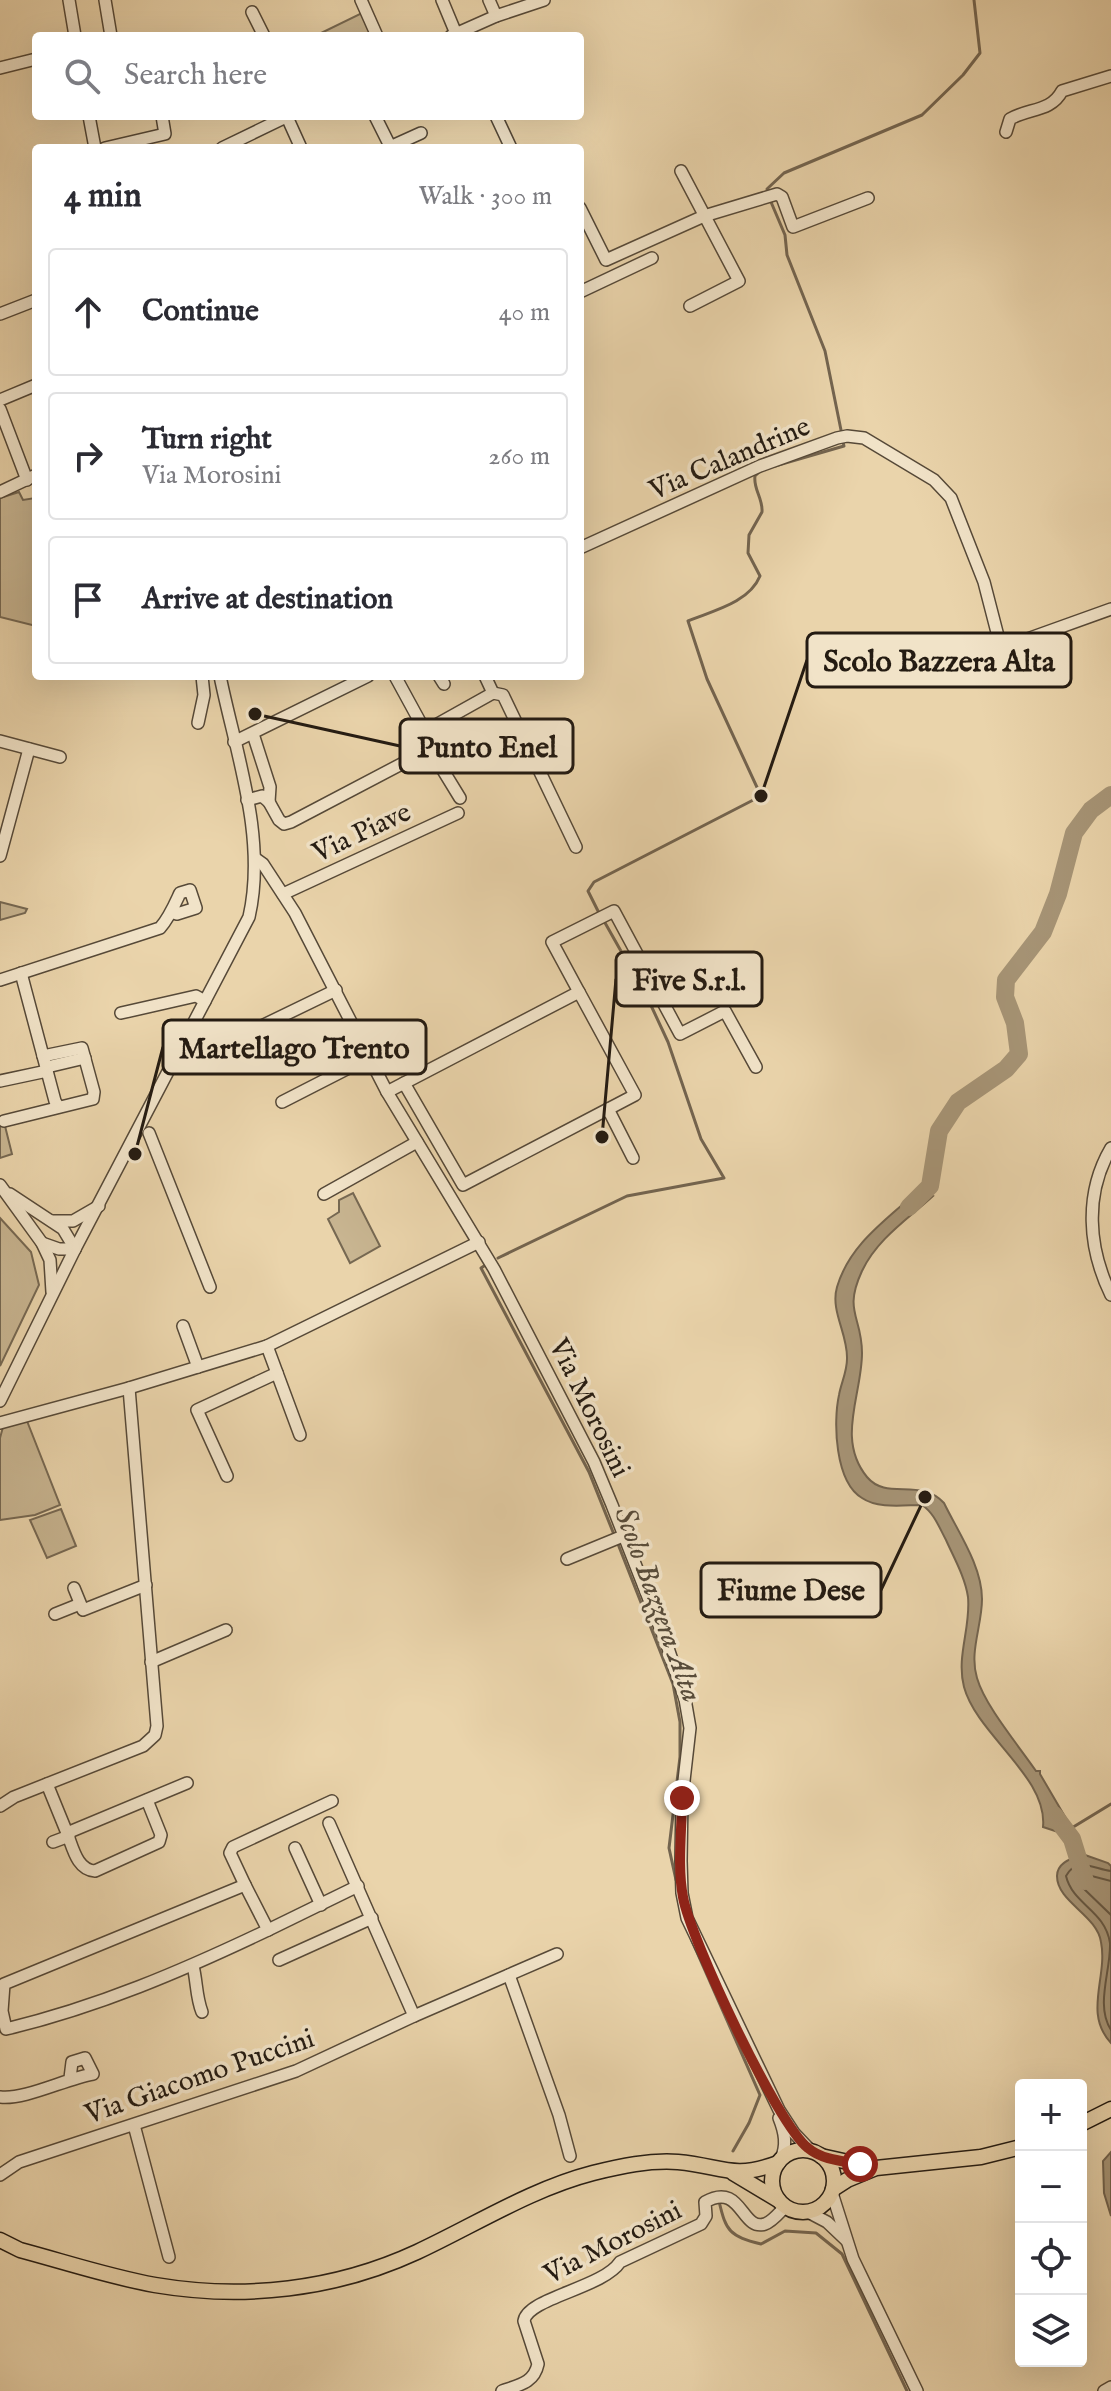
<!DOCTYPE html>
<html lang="en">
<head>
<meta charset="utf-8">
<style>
  body { margin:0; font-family:"IM FELL English",serif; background:#f2f2f3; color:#2b2b33 }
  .controls { position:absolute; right:24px; bottom:24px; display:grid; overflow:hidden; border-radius:8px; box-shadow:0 8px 32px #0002 }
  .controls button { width:72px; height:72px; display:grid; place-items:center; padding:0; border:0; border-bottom:2px solid #e1e1e2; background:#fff; color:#2b2b33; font:40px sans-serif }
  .stop { position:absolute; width:24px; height:24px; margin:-18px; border:6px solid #8f2418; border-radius:50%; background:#fff }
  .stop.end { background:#8f2418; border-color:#fff; box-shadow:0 2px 8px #0008 }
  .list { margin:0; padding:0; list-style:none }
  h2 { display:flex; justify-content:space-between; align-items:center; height:104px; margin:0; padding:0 32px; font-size:34px }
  h2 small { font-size:26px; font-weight:400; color:#7c7c81 }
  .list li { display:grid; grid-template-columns:52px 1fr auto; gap:24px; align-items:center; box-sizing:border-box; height:128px; margin:0 16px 16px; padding:0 16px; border:2px solid #e1e1e2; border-radius:8px }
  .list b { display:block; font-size:30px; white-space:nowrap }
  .list p { margin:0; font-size:26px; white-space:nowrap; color:#7c7c81 }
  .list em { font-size:26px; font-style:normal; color:#7c7c81 }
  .icon { flex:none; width:44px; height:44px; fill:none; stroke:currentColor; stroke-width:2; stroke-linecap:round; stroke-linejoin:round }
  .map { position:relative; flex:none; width:1111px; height:2391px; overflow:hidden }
  .search { position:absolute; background:#fff; box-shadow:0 8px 32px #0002; left:32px; top:32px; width:552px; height:88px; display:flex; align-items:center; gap:20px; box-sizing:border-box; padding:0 28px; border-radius:8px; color:#7c7c81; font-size:30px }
  .panel { position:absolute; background:#fff; box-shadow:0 8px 32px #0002; left:32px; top:144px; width:552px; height:536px; border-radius:8px }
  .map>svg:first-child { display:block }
  .green { fill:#c8b591; stroke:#766852; stroke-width:2 }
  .water { fill:#a79577; stroke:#73644f; stroke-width:2 }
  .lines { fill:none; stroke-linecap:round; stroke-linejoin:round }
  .shore { stroke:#665844; stroke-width:2 }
  .stream { stroke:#73644f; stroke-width:3 }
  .river { stroke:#a79577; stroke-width:18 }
  .minor-casing { stroke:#564938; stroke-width:14 }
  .major-casing { stroke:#241b12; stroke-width:17 }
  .minor { stroke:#f1e3c8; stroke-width:11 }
  .major { stroke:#ead4ab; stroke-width:14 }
  .route { stroke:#8f2418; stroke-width:10 }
  .labels { text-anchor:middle; stroke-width:7; stroke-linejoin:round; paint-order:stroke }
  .street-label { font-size:28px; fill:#241b12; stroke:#f1e3c8 }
  .water-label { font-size:30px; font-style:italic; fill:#584c3a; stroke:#f1e3c8 }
  .leader { fill:none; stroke:#241b12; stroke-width:3 }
  .callout-dot { fill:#241b12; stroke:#f1e3c8; stroke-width:3 }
  .callout { fill:#f1e3c8; stroke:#241b12; stroke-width:3 }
  .callout-label { font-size:30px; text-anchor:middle; font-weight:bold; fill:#241b12 }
</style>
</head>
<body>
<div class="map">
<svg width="1111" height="2391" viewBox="0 0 1111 2391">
  <rect width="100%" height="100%" fill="#ead4ab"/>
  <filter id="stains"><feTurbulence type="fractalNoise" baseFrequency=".0025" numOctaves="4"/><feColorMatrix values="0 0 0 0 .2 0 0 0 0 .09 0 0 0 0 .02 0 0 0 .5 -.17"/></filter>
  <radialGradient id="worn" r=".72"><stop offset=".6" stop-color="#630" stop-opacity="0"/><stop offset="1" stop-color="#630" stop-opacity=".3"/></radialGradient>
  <!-- green -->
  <g class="green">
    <polygon points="366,11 377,36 315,36"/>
    <polygon points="19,492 23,500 35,498 36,500 36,626 0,617 0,498"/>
    <polygon points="0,902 27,909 25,913 0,920"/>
    <polygon points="0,1126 5,1126 12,1154 0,1158"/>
    <polygon points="353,1193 380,1246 350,1263 328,1219 339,1212 339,1200"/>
    <polygon points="0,1218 31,1252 39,1285 0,1366"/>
    <polygon points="27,1421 60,1505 35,1515 0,1520 0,1438 3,1427"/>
    <polygon points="61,1509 76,1546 47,1558 30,1520"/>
  </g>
  <!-- water -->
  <g class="water">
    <path d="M919 1190 933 1196C908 1219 877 1239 862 1271 843 1312 862 1316 862 1353 862 1395 836 1439 867 1477 887 1501 920 1477 944 1503 958 1532 982 1566 982 1599 982 1626 969 1652 977 1678 985 1706 1019 1746 1036 1771H1040V1774L1074 1832 1067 1835 1043 1827C1048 1777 977 1735 964 1687 956 1656 971 1628 968 1597 965 1577 954 1558 946 1540 939 1527 934 1513 922 1505 904 1505 878 1509 862 1498 835 1482 833 1422 839 1395 841 1383 847 1372 847 1359 848 1334 830 1311 837 1287 850 1243 888 1219 919 1190Z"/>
    <path d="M1085 1855 1108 1863 1111 1866V2043C1083 2013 1108 1977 1101 1942 1097 1915 1057 1902 1057 1876 1057 1862 1074 1857 1085 1855Z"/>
    <polygon points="1111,2152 1111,2216 1104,2193 1103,2161"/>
  </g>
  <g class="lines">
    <!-- shore -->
    <g class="shore">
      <path d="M1111 1871C1094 1869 1077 1856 1066 1876 1073 1905 1105 1910 1110 1943 1111 1971 1095 2005 1111 2030"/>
      <polyline points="1111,1881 1084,1874 1077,1878 1081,1886 1111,1915"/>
    </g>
    <!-- stream -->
    <g class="stream">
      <polyline points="768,192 767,189 784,173 922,115 963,75 980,53 974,0"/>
      <polyline points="771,202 785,235 787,255 825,351 842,435"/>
      <polyline points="775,466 844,446 843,442"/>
      <path d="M600 915 588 891 594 882 761 796 707 679 688 621C712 611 749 603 760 576L748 553 749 535 762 512C763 498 753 489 755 476L760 471"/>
      <polyline points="498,1258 627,1196 724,1178 701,1139 668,1042 648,999 604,921"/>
      <polyline points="484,1266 481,1268 589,1472 615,1537"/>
      <polyline points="618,1544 673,1684 680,1722 680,1757 669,1848 676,1880"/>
      <polyline points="1070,1829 1111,1804"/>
      <polyline points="692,1941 760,2095 749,2123 733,2151"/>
      <path d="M719 2201C726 2232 730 2236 761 2244L785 2231 816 2233 842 2254 907 2391"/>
    </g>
    <!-- river -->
    <g class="river">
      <polyline points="909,1207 930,1186 939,1131 958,1102 1006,1069 1019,1054 1015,1023 1005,997 1006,980 1043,932 1058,894 1074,833 1091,810 1111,795"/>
      <polyline points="1054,1815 1072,1839 1085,1881"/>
    </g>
    <defs>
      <g id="minor">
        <polyline points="69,0 75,36"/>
        <polyline points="105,0 111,36"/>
        <polyline points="361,0 377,36"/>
        <polyline points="442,0 457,36"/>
        <polyline points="489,0 496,16"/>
        <polyline points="252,12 264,36"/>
        <polyline points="451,36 496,16 544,0"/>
        <polyline points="0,68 36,59"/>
        <polyline points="89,116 95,148"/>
        <polyline points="375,116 391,148"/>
        <polyline points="496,116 511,148"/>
        <polyline points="287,117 301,148"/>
        <path d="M1006 132 1010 119C1029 108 1051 112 1062 91L1111 76"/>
        <polyline points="390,147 421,133"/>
        <polyline points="105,148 165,134 162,116"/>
        <polyline points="222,148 288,116"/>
        <polyline points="681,171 739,281 690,306"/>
        <polyline points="580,208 606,260 704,216 777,194 782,197 793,227 868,198"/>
        <polyline points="580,292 652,258"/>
        <polyline points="0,314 36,300"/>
        <polyline points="0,400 36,385"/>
        <polyline points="0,409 27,480"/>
        <polyline points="0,492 36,475"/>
        <polyline points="580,548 760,466 837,438 847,436 864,438 934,480 951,498 984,582 999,640 1009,644 1019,642 1111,609"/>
        <polyline points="395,676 425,731 493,693 485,676"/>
        <polyline points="439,676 444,684"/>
        <polyline points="493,693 503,695 576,847"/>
        <polyline points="198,723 204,695 202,676"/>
        <polyline points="0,741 60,757"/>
        <polyline points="234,742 368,676"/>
        <polyline points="430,749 460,798"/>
        <polyline points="247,800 262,796 269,802 270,787 253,734"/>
        <polyline points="269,802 279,820 284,824 291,822 430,749 425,731"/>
        <polyline points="0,856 29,749"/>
        <polyline points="256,859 263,864 295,913 387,1092 494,1269 594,1462 612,1505 668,1648 685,1699 690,1728 682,1798 681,1861 682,1893 687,1918 779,2110 794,2133 811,2151"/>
        <polyline points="283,894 458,813"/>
        <polyline points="21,973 55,1101 58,1106"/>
        <path d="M0 980 160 928C169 918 174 906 180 893L190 890 196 908 177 914 171 912"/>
        <polyline points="121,1013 196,996 205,1001"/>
        <polyline points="208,1052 336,990"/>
        <polyline points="47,1067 85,1058"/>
        <polyline points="0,1081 47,1071"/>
        <polyline points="404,1083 463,1185 635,1095 579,992"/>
        <polyline points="387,1092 579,992 552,942 614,911 680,1034 725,1011 756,1067"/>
        <polyline points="282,1102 370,1057"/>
        <polyline points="608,1109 633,1158"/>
        <polyline points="4,1121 93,1099 94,1092 82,1048 43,1056"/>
        <polyline points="149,1133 210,1287"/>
        <path d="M1111 1148C1084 1194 1088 1248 1111 1295"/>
        <polyline points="0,1185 42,1243 50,1260 52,1292"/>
        <polyline points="10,1194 63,1229 75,1249"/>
        <polyline points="324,1194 417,1142"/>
        <polyline points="52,1221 73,1221 99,1206"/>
        <polyline points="42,1243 59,1249 75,1249"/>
        <polyline points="183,1326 198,1367"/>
        <polyline points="267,1346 300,1435"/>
        <path d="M0 1401 75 1249 249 917C267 838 236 754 220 676"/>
        <polyline points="0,1423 129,1388 267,1346 479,1242"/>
        <polyline points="227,1476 197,1410 277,1373"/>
        <polyline points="567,1559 623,1536"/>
        <polyline points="74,1588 83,1610 146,1585"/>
        <polyline points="55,1614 80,1604"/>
        <polyline points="151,1662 226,1630"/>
        <polyline points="47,1784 67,1833 187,1783"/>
        <polyline points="0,1806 14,1797 143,1746 155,1735 157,1726 129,1388"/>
        <polyline points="329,1823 414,2016"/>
        <path d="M67 1833C73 1848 77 1870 95 1871L159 1842 161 1835 147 1800"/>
        <polyline points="53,1842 69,1836"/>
        <polyline points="295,1848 321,1905"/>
        <path d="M245 1885 268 1930C182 1971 98 2007 6 2029L2 2011 4 1984Z"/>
        <polyline points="245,1885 230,1853 233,1847 332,1801"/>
        <polyline points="268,1930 358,1886"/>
        <polyline points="279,1960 372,1918"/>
        <path d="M193 1966C197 1982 196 1997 202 2012"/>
        <polyline points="509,1975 559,2115 570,2156"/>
        <path d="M0 2097C25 2100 65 2079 93 2074L85 2058 72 2062 70 2078"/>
        <path d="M779 2118C785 2133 787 2145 781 2159"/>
        <polyline points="134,2125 169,2257"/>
        <polyline points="0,2175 19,2162 296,2071 414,2016 557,1954"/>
        <polyline points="832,2193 853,2259 917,2391"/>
        <polyline points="808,2212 827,2222 846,2240"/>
        <path d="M502 2391C519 2385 534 2383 538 2364L524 2321C527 2298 603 2288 620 2262L701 2224 706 2216 705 2202C742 2181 741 2232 765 2224 772 2222 780 2212 785 2207"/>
        <polyline points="1104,2391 1111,2387"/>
      </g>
      <g id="major">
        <polyline points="1081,2124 1111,2109"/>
        <circle cx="803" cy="2181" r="31"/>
        <polyline points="821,2156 875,2168"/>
        <polyline points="733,2173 778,2200"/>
        <polyline points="833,2189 847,2180 876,2168 981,2157 1021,2147"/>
        <path d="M0 2240 20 2250C65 2262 110 2277 155 2285 244 2300 335 2290 417 2252 475 2225 531 2189 593 2173 621 2166 649 2160 678 2162 723 2166 731 2180 778 2163"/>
      </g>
    </defs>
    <!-- minor casing -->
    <use href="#minor" class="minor-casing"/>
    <!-- major casing -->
    <use href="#major" class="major-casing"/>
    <!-- minor -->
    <use href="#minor" class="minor"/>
    <!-- major -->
    <use href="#major" class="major"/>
  </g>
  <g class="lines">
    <!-- route -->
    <path class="route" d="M682 1798C682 1830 677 1865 683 1897 690 1938 777 2124 808 2148 822 2160 843 2161 860 2164"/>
  </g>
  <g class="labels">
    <!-- street labels -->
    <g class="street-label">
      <text transform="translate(729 457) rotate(-23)" y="10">Via Calandrine</text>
      <text transform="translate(361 831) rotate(-25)" y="10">Via Piave</text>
      <text transform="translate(591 1407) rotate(64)" y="10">Via Morosini</text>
      <text transform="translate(199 2075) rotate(-19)" y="10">Via Giacomo Puccini</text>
      <text transform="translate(612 2241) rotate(-27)" y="10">Via Morosini</text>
    </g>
    <!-- water labels -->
    <g class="water-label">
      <text transform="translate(659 1604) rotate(70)" y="10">Scolo Bazzera Alta</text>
    </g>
  </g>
  <!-- callouts -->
  <path class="leader" d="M761 796L807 660M255 714L400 746M602 1137L616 979M135 1154L163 1047M925 1497L881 1590"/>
  <g class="callout-dot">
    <circle cx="761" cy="796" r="8"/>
    <circle cx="255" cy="714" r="8"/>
    <circle cx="602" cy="1137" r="8"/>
    <circle cx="135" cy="1154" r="8"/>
    <circle cx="925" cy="1497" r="8"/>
  </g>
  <g class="callout">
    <rect x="807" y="633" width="264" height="54" rx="8"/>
    <rect x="400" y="719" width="173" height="54" rx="8"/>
    <rect x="616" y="952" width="146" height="54" rx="8"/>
    <rect x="163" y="1020" width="263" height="54" rx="8"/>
    <rect x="701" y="1563" width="180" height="54" rx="8"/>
  </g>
  <g class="callout-label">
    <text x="939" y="671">Scolo Bazzera Alta</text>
    <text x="487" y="757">Punto Enel</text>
    <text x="689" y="990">Five S.r.l.</text>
    <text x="294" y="1058">Martellago Trento</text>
    <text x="791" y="1600">Fiume Dese</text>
  </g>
  <rect width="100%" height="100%" filter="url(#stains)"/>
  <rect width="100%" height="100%" fill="url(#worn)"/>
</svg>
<div class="controls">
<button>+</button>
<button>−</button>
<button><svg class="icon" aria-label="locate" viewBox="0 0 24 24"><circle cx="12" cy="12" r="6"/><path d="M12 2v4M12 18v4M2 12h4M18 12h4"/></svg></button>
<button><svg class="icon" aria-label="layers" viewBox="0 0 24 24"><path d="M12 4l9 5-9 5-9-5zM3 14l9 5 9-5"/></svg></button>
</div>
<div class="stop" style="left:860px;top:2164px"></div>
<div class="stop end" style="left:682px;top:1798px"></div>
<div class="search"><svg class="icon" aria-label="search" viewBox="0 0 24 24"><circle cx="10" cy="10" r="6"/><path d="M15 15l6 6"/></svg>Search here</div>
<section class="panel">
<h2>4 min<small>Walk · 300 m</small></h2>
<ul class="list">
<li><svg class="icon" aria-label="ahead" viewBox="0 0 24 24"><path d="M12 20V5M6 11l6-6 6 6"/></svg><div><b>Continue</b></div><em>40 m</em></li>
<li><svg class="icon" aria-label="right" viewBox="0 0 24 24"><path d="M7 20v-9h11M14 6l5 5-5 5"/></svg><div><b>Turn right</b><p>Via Morosini</p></div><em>260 m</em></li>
<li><svg class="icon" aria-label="arrive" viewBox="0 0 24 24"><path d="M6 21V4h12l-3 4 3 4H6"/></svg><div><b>Arrive at destination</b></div></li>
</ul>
</section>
</div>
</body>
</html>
